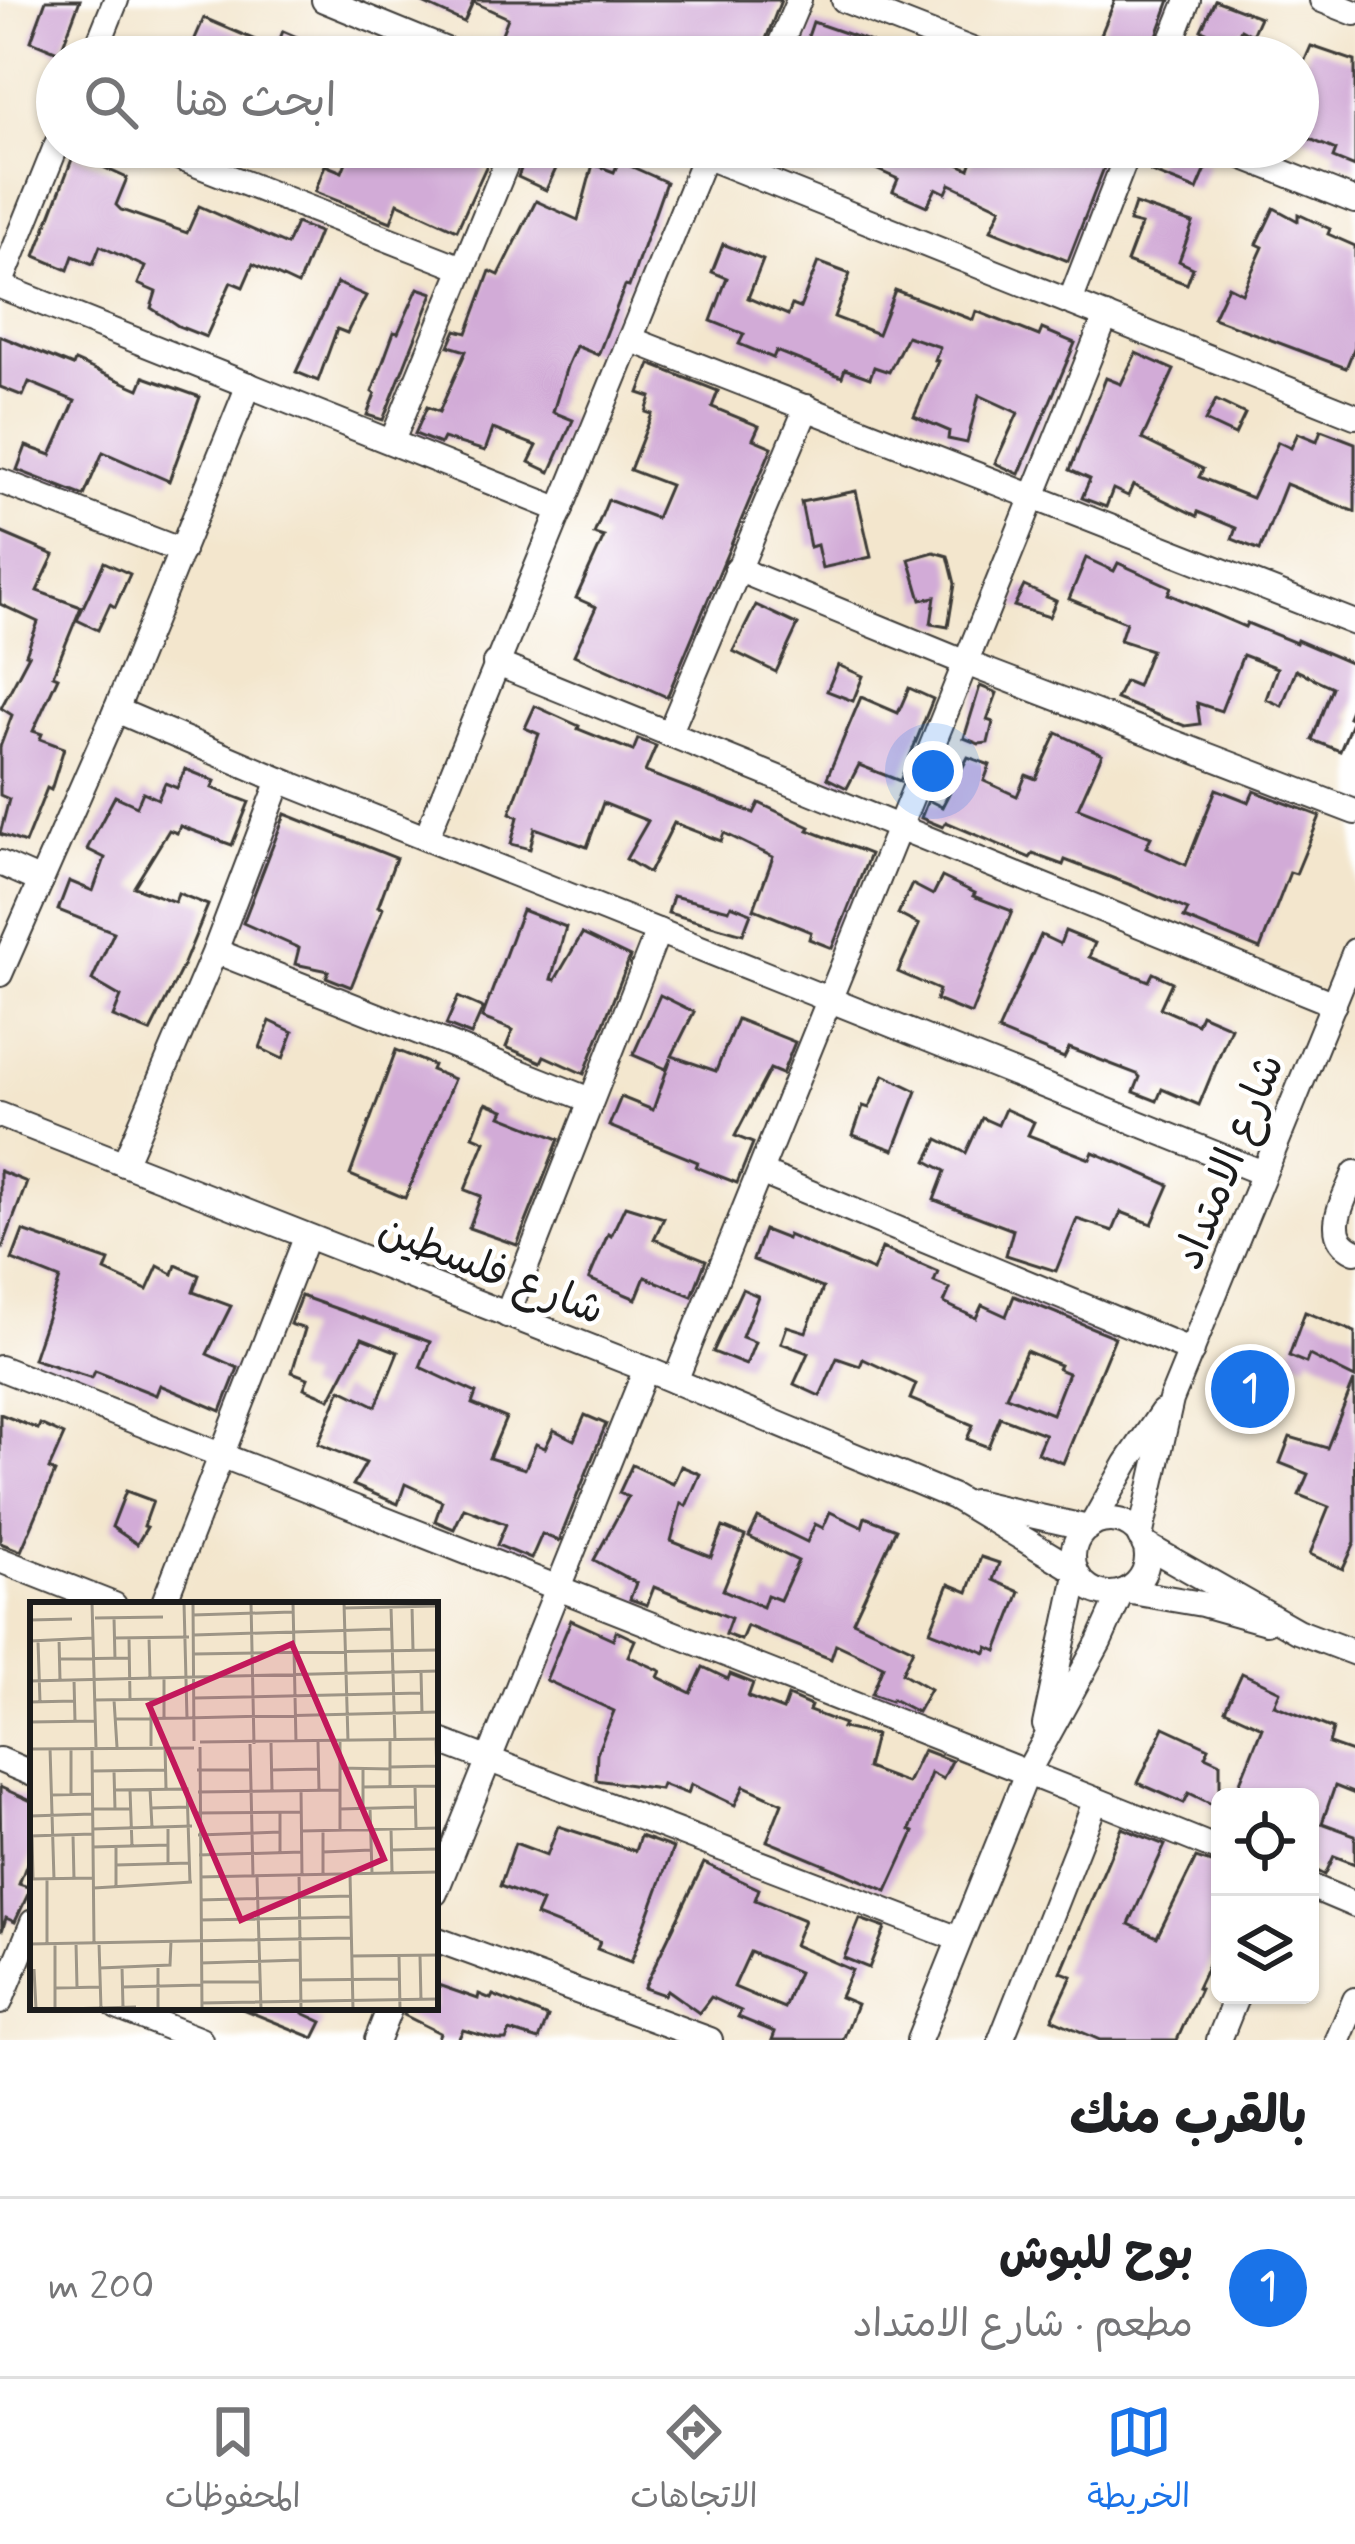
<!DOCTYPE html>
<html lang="ar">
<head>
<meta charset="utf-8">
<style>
  body { margin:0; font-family:Mynerve,"Playpen Sans Arabic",sans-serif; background:#f6f6f6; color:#202124; direction:rtl }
  .controls { position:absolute; right:36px; bottom:36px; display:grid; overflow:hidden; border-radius:18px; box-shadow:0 3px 9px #0004 }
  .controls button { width:108px; height:108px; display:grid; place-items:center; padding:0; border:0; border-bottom:3px solid #e0e0e0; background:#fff; color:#202124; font:60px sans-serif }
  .you { position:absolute; left:933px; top:771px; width:42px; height:42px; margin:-30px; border:9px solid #fff; border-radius:50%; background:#1a73e8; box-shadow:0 0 0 18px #1a73e833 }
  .badge { display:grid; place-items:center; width:78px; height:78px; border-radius:50%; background:#1a73e8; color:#fff; font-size:39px; font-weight:700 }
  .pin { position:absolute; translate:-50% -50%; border:6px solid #fff; box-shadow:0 3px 12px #0006 }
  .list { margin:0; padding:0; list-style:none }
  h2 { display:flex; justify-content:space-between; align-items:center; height:156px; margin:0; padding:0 48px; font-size:51px }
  h2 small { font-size:39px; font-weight:400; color:#757577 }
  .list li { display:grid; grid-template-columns:78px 1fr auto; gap:36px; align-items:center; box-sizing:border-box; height:180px; padding:0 48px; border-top:3px solid #e0e0e0 }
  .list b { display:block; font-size:45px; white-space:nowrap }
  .list p { margin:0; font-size:39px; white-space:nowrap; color:#757577 }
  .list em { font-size:39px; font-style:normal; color:#757577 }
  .icon { flex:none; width:66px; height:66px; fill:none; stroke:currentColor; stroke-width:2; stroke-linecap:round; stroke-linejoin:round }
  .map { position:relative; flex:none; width:1355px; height:2040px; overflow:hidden; direction:ltr }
  .search { position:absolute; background:#fff; box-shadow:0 3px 9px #0004; left:36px; right:36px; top:36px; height:132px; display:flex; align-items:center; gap:30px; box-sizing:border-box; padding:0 42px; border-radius:66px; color:#757577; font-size:45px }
  .sheet { height:336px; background:#fff }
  nav { display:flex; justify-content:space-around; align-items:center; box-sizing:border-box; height:168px; border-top:3px solid #e0e0e0; background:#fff; font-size:33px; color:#757577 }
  nav a { display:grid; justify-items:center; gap:6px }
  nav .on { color:#1a73e8 }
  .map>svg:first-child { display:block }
  .building { fill:#d2abd7; fill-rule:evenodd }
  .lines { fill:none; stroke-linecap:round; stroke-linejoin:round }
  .minor-casing { stroke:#3c3a37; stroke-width:28 }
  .minor { stroke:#fff; stroke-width:24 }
  .labels { text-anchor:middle; stroke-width:9; stroke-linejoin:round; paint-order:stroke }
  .street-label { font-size:42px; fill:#1c1c1c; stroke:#fff }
  .inset-road { fill:none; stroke:#9d9586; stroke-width:3 }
  .view { fill:#c2185b; fill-opacity:0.15; stroke:#c2185b; stroke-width:6 }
  .inset-edge { fill:none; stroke:#1c1c1c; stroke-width:6 }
</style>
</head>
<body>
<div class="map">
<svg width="1355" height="2040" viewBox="0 0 1355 2040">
  <rect width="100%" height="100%" fill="#fff"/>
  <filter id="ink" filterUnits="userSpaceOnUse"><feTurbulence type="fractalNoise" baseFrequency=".00833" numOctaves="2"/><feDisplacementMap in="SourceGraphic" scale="24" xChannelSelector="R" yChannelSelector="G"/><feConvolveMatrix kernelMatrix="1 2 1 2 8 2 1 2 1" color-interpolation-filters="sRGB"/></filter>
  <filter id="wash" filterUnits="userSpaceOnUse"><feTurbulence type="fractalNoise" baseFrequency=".004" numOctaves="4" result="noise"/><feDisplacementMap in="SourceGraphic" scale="48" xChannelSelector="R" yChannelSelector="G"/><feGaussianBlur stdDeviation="2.7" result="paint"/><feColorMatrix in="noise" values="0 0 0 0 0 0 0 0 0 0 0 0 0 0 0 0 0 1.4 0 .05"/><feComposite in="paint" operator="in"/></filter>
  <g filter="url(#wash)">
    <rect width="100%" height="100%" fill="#f3e6cd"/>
    <g id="blocks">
      <!-- building -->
      <g class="building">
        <polygon points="46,0 80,0 60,53 31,41"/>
        <polygon points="416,0 781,0 759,57 570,57 547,47 544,53 501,36 508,18 473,2 464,22"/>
        <polygon points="1115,0 1170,0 1149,57 1092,57"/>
        <polygon points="1215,0 1260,17 1252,35 1241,29 1234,44 1201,30"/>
        <polygon points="204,18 276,49 283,31 343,57 187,57"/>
        <polygon points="813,22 871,42 866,57 801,57"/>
        <polygon points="1311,46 1355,61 1355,167 1333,158 1336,150 1298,134 1298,76"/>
        <polygon points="352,147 495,147 457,230 398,203 391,222 315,192 325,165 342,172"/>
        <polygon points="529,147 560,160 546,190 518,177"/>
        <polygon points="826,147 921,147 969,169 977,147 1112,147 1068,261 991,230 1001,208 950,184 946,193 936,188 927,206 893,191 898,179"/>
        <polygon points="1161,147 1208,164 1197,190 1151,172"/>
        <polygon points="74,154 127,178 116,205 121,210 187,233 199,206 287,245 296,223 319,232 298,285 253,264 243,287 231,282 206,337 178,326 151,308 156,292 138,284 145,267 100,246 93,264 73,256 68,270 35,256"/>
        <polygon points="619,161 666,182 629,287 625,286 598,355 576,346 567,366 553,412 573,420 550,472 529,462 537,446 493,429 485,451 443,438 440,444 415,434 427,407 439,412 466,351 449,346 456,330 467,333 490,271 499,275 536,201 578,220 593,164 614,172"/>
        <polygon points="1135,204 1193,223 1179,261 1193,268 1187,284 1127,262 1141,225 1129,222"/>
        <polygon points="1274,208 1298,221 1298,214 1330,229 1328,234 1355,246 1355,346 1346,368 1213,318 1228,286 1242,293 1263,247 1257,244"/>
        <polygon points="723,244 763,260 748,298 788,315 792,305 800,308 818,262 850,274 834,317 878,334 895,290 973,320 976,311 1039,336 1042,329 1075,343 1019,474 995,463 1018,413 979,395 967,443 948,439 949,431 914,416 938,361 935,360 940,347 907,336 889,372 874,367 870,378 845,369 842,377 776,351 773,358 739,344 744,334 711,321 727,278 712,272"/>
        <polygon points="337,283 366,296 347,333 337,329 318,381 296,372"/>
        <polygon points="418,288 433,293 383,420 367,415 375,394 372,392 394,332 398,333"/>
        <polygon points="0,336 73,366 75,361 139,389 144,377 200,397 169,481 103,452 84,496 17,470 26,446 51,455 75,401 29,382 23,396 0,387"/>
        <polygon points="1136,353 1174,370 1142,439 1203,469 1199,477 1252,498 1278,442 1291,448 1298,433 1317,441 1321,430 1355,443 1355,512 1286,484 1260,550 1232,539 1236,528 1198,512 1197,516 1133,485 1128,496 1113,489 1106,507 1082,498 1090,479 1070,470 1106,378 1121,384"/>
        <polygon points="650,364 718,391 712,407 759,426 753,439 772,447 667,697 574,655 596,607 576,598 604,537 594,534 608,500 656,518 670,485 630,470 652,414 646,412 651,397 639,393"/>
        <polygon points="1216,400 1245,414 1235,435 1205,421"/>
        <polygon points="856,491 871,557 822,568 817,545 810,547 801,502"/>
        <polygon points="0,532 54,555 37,591 81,607 53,675 58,677 33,731 42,734 40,739 64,748 51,790 47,788 25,843 0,834 9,799 0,795 0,747 12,715 1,708 29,655 26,654 38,622 0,604"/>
        <polygon points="934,552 948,556 955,584 948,627 931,624 935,597 921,600 909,559"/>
        <polygon points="1086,558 1114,571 1118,563 1171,587 1168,594 1245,627 1247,623 1296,643 1297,640 1355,665 1355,700 1348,717 1353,719 1340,751 1312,740 1332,687 1296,670 1282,706 1266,699 1277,668 1243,655 1221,711 1197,703 1200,724 1185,726 1116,699 1125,681 1137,686 1151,650 1120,640 1126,622 1069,599"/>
        <polygon points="104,562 130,574 115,607 110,604 98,630 77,620"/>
        <polygon points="1024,586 1056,601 1049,617 1014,606"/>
        <polygon points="756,605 798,625 776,672 733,651"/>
        <polygon points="838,665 863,676 853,701 827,691"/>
        <polygon points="980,686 997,693 987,720 993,722 988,743 979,744 964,738"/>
        <polygon points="909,688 933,699 900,781 859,765 847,788 827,778 861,697 898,713"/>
        <polygon points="535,706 579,726 578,729 633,751 638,739 656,746 645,772 754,813 759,803 810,827 808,830 870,854 832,948 809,939 811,932 754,909 773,857 724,833 721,841 674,823 649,873 626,859 648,821 603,803 587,847 535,828 530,849 511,844 518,817 510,813 539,734 525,728"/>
        <polygon points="1057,733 1102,754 1078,808 1151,837 1146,847 1186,865 1216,789 1249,802 1254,791 1320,816 1296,874 1290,872 1260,949 1184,918 1188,910 1131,885 1065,860 1063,865 1033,854 1030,858 946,822 943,827 921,818 928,800 942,807 968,757 990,765 984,781 1017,796 1026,775 1036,779"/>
        <polygon points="185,769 215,781 212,788 249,802 232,845 180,826 177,833 169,830 134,887 175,902 178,893 208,905 183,966 150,1032 113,1017 121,997 92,980 114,932 58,910 69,881 93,891 105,858 87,849 115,796 137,806 143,792 158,799 165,783 177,788"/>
        <polygon points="285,814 396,858 378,907 383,908 351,987 326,977 329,971 295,964 299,948 243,923"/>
        <polygon points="942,877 975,893 973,896 1012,911 971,1014 936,1000 939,990 898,972 919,925 898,914 912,884 933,895"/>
        <polygon points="673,896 729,910 731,905 751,913 743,934 668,913"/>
        <polygon points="522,910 566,927 551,979 555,980 582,934 630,957 584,1074 544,1056 541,1062 506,1047 513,1030 482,1018"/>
        <polygon points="1065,931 1095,943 1089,957 1149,981 1153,973 1172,982 1160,1008 1197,1024 1201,1014 1231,1027 1199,1105 1162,1089 1157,1101 1134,1092 1140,1077 1137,1074 1069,1048 1064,1058 998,1031 1041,935 1060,944"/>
        <polygon points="660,995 694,1012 672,1056 716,1071 737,1019 795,1042 782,1074 770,1069 735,1136 753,1143 737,1183 696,1167 698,1162 609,1126 621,1097 653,1110 671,1058 666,1069 633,1055"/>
        <polygon points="458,997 483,1008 471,1035 446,1025"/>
        <polygon points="270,1021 293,1032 283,1059 260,1048"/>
        <polygon points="396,1050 433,1065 431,1070 454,1079 405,1198 350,1175"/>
        <polygon points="884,1075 917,1091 894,1150 853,1135 863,1106 869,1108"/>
        <polygon points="486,1103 504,1110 501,1116 559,1139 517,1245 469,1228 481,1196 465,1190 485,1141 473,1136"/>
        <polygon points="1005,1109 1034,1122 1028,1135 1090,1159 1093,1152 1169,1185 1152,1224 1121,1212 1113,1231 1077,1219 1056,1271 1006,1255 1013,1230 934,1200 945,1171 927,1161 938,1139 966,1153 982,1118 998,1125"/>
        <polygon points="0,1171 27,1182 2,1249 0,1249"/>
        <polygon points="625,1206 664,1218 654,1239 706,1260 692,1296 645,1277 636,1299 589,1279 608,1234 611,1236"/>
        <path d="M764 1230 787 1239 788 1235 873 1271 882 1248 908 1259 938 1272 934 1282 950 1289 944 1303 976 1318 982 1305 1006 1316 1014 1296 1115 1337 1063 1463 1037 1453 1045 1434 1000 1417 988 1447 967 1439 973 1425 910 1399 916 1384 863 1359 860 1366 837 1358 820 1396 794 1384 808 1353 781 1343 787 1326 806 1332 823 1288 753 1260ZM1026 1351 1060 1365 1058 1369 1068 1373 1052 1414 1006 1396Z"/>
        <polygon points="23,1231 109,1261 105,1271 147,1290 158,1266 173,1274 176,1265 199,1275 193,1292 231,1306 207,1354 238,1368 221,1411 160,1385 156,1395 95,1371 92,1378 33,1359 60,1279 12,1260"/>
        <polygon points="742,1289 758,1296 742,1337 755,1342 746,1365 713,1352"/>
        <polygon points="301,1296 430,1342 420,1367 476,1393 472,1404 506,1418 489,1458 525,1469 536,1444 545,1448 554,1430 574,1440 585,1415 606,1424 559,1541 542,1534 531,1559 497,1545 506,1524 464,1508 454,1529 435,1521 442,1501 405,1484 398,1504 353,1485 366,1463 318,1444 341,1389 376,1406 398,1352 362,1338 330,1399 304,1388 308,1378 292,1372 305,1329 290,1324"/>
        <polygon points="1305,1312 1355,1332 1355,1378 1309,1355 1306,1363 1289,1356"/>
        <polygon points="1354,1381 1355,1543 1343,1569 1310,1554 1329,1507 1299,1495 1308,1474 1280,1463 1290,1437 1327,1448"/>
        <polygon points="0,1414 38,1429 40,1424 64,1435 49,1469 55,1472 21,1551 0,1543"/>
        <polygon points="632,1465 673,1484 681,1466 700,1474 686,1506 681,1503 671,1541 711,1557 723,1527 745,1536 723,1590 763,1607 767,1595 780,1600 798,1561 749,1537 758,1518 807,1542 815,1524 823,1528 830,1512 862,1527 865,1517 896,1529 853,1621 913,1649 902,1673 930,1689 917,1712 892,1699 891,1701 872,1694 883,1666 836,1644 831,1659 747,1626 741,1640 725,1634 731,1618 654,1587 647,1605 630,1599 636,1583 594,1560 628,1497 619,1493"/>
        <polygon points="126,1491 153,1501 144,1526 147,1527 137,1544 112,1527"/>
        <polygon points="981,1557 999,1563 993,1580 1020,1592 997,1651 988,1647 986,1653 930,1631 949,1584 968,1592"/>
        <polygon points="571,1620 613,1639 616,1631 635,1640 628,1656 661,1671 658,1677 691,1693 703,1667 728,1679 730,1674 753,1683 748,1697 783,1710 788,1696 811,1706 809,1711 844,1724 842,1728 875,1735 867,1768 907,1783 923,1750 952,1761 943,1779 931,1773 910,1830 914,1832 887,1891 767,1841 782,1803 744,1786 735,1805 691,1784 688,1794 662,1784 660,1789 596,1780 597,1753 614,1711 546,1680"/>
        <polygon points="1242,1673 1280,1691 1274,1705 1333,1729 1329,1744 1355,1753 1355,1794 1335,1786 1322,1823 1355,1835 1355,1864 1334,1856 1325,1875 1310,1867 1310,1797 1234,1797 1262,1727 1225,1710"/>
        <polygon points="1164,1727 1209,1748 1205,1756 1220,1763 1220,1808 1189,1793 1184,1803 1138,1783"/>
        <polygon points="0,1787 33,1802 33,1848 19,1884 31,1888 15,1922 6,1918 2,1931"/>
        <polygon points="558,1826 635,1851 640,1836 673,1848 631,1962 597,1949 600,1941 536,1916 542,1902 500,1886 515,1843 547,1855"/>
        <polygon points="1122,1828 1165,1845 1129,1924 1157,1937 1196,1858 1220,1866 1220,1949 1216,1948 1197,1988 1200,1989 1177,2040 1100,2040 1052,2019 1072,1976 1061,1972"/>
        <path d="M704 1863 759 1889 755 1900 804 1920 794 1945 852 1970 840 1997 857 2004 843 2040H772L775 2032 738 2017 741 2011 711 1997 699 2013 667 1990 664 1995 644 1988ZM750 1952 798 1972 784 2008 734 1987Z"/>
        <polygon points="860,1919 885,1928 869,1968 844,1958"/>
        <polygon points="435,1984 478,1999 479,1994 491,1999 493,1995 548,2017 539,2040 510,2031 506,2040 498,2040 463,2030 458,2040 437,2040 440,2033 404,2015 406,2007 435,2007"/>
        <polygon points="305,2007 303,2013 322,2022 314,2038 240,2008"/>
      </g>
    </g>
  </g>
  <g filter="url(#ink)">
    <use href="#blocks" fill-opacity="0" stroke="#3c3a37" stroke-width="3"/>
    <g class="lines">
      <defs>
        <g id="minor">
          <polyline points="324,0 463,57"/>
          <polyline points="844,0 990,57"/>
          <polyline points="1322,0 1355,13"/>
          <polyline points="93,57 116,0"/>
          <polyline points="775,57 799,0"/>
          <polyline points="1165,57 1188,0"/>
          <polyline points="152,147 462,268"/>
          <polyline points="682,147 1355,416"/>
          <polyline points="1219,147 1355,201"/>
          <polyline points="0,285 57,144"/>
          <polyline points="0,286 561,510"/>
          <polyline points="1070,302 1130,147"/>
          <polyline points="630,339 1355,623"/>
          <polyline points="392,441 513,147"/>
          <polyline points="0,481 182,551"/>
          <polyline points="737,569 966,663 1355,812"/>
          <polyline points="495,663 1334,1004"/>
          <polyline points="116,710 280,780 1263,1173"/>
          <polyline points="669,734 807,407"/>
          <polyline points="426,838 705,156"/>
          <polyline points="0,863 41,881"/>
          <polyline points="215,951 590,1100"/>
          <polyline points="0,974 116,710 249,385"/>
          <polyline points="0,1115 646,1369 954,1497 1075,1570"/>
          <polyline points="124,1164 215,951 280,780"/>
          <polyline points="760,1172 1192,1351"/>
          <path d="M1355 1173C1345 1199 1320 1235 1355 1251"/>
          <polyline points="507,1315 658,931"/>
          <polyline points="0,1368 1096,1800 1001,2040"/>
          <polyline points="675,1381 1106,316"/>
          <polyline points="974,1502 1088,1528"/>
          <circle cx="1110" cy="1557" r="37"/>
          <polyline points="1092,1525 1127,1463 1162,1412"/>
          <polyline points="1140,1537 1171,1400 1355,951"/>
          <polyline points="1144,1544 1297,1631 1355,1653"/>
          <polyline points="0,1560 114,1605"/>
          <polyline points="1126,1591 1202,1604 1266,1622"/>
          <polyline points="163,1605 306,1238"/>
          <polyline points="1045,1725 1077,1575"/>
          <polyline points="435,1739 959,1939"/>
          <polyline points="0,1760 33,1774"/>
          <polyline points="1096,1800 1220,1850"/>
          <polyline points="1310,1886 1355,1905"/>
          <polyline points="435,1893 646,1369"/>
          <polyline points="435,1939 710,2040"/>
          <polyline points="0,2002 33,1922"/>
          <polyline points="117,2007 200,2040"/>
          <polyline points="377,2040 390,2007"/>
          <polyline points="919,2040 1027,1773 1099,1642 1121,1593"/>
          <polyline points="1219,2040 1237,1995"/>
          <polyline points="1338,2040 1355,2000"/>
        </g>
      </defs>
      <!-- minor casing -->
      <use href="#minor" class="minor-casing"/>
      <!-- minor -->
      <use href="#minor" class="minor"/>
    </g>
  </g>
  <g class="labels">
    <!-- street labels -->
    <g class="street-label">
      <text transform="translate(1227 1161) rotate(-68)" y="15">شارع الامتداد</text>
      <text transform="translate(492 1268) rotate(21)" y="15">شارع فلسطين</text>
    </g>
  </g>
  <!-- overview -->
  <g transform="translate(30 1602)">
    <rect width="408" height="408" fill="#f3e6cd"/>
    <path class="inset-road" d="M62 1 66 145M154 1 157 116 408 110M163 1 164 139M221 1 224 142M263 1 266 140M314 1 318 139M382 4 383 48M361 5 365 138M314 6 408 4M163 13 262 10M65 16 133 15M84 16 85 57M0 18 42 17M164 33 361 27M119 35 120 76M84 36 159 35M99 36 100 97M29 37 30 78M0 39 63 36M8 39 10 100M164 52 408 48M30 57 99 56M391 70 392 111M134 76V117M44 78 45 119M0 79 408 69M165 96 391 91M121 97V144M65 98 133 97M84 98 87 145M0 100 44 99M86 117 157 116M0 120 66 119M406 137 408 211M360 139V185M170 140 408 137M288 140 289 188M241 141 242 189M220 142 223 274M135 144 136 186M62 145 64 340M170 145 172 407M20 146 24 277M41 146V192M0 147 164 146M360 165 408 164M310 166 360 167M167 168H221M242 168 288 167M63 169 135 168M84 169 85 207M333 185 408 184M385 185 386 226M120 187 122 225M84 188 157 187 160 281M100 188 102 244M271 188 272 273M168 190 310 188M21 193 63 192M121 206 158 205M63 207H101M310 207 385 205M333 207V168M340 207 342 271M250 210V251M168 211 272 210M0 214 62 212M138 224V262M63 227 162 224M361 227 362 270M293 228V272M310 228V140M272 229 408 226M43 233 44 277M168 233 250 230M0 234 62 232M2 234 3 277M86 244V286M63 245 139 243M362 248 408 247M293 250 341 248M169 253 272 250M86 263 160 261M320 272 323 407M269 273 271 407M227 274 231 407M170 275 408 270M0 277 64 276M17 277V342M64 286 162 280M170 298 320 294M170 318 320 315M46 341 47 385M69 341 71 407M0 342 321 336M25 342V407M322 354 408 353M369 354 370 407M390 354 391 398M171 361 270 358M128 364V407M92 365 93 405M70 366 140 363 141 340M4 367 6 407M271 378 369 377M172 380H230M93 385 172 383M26 386 70 385M172 401 408 397M35 407 106 405"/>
    <path class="view" d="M262 42 354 257 211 318 119 103Z"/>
    <rect width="408" height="408" class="inset-edge"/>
  </g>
</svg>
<div class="controls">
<button><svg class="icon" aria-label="locate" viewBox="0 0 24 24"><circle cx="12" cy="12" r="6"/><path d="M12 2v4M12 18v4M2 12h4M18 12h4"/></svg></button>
<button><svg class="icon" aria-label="layers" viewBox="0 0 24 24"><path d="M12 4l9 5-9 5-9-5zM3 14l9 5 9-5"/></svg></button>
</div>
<div class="you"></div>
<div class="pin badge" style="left:1250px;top:1389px">1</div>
<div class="search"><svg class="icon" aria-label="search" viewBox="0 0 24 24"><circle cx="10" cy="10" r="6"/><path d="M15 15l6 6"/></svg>ابحث هنا</div>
</div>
<section class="sheet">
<h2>بالقرب منك<small></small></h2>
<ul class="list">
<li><span class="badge">1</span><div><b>بوح للبوش</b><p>مطعم · شارع الامتداد</p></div><em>200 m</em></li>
</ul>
</section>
<nav>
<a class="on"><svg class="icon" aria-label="map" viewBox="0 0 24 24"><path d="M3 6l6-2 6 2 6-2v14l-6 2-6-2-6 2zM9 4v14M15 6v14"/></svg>الخريطة</a>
<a><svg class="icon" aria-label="directions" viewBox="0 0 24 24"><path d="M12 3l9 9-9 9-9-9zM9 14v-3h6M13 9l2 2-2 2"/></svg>الاتجاهات</a>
<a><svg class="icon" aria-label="saved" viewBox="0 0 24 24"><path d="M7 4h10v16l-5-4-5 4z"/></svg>المحفوظات</a>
</nav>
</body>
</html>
